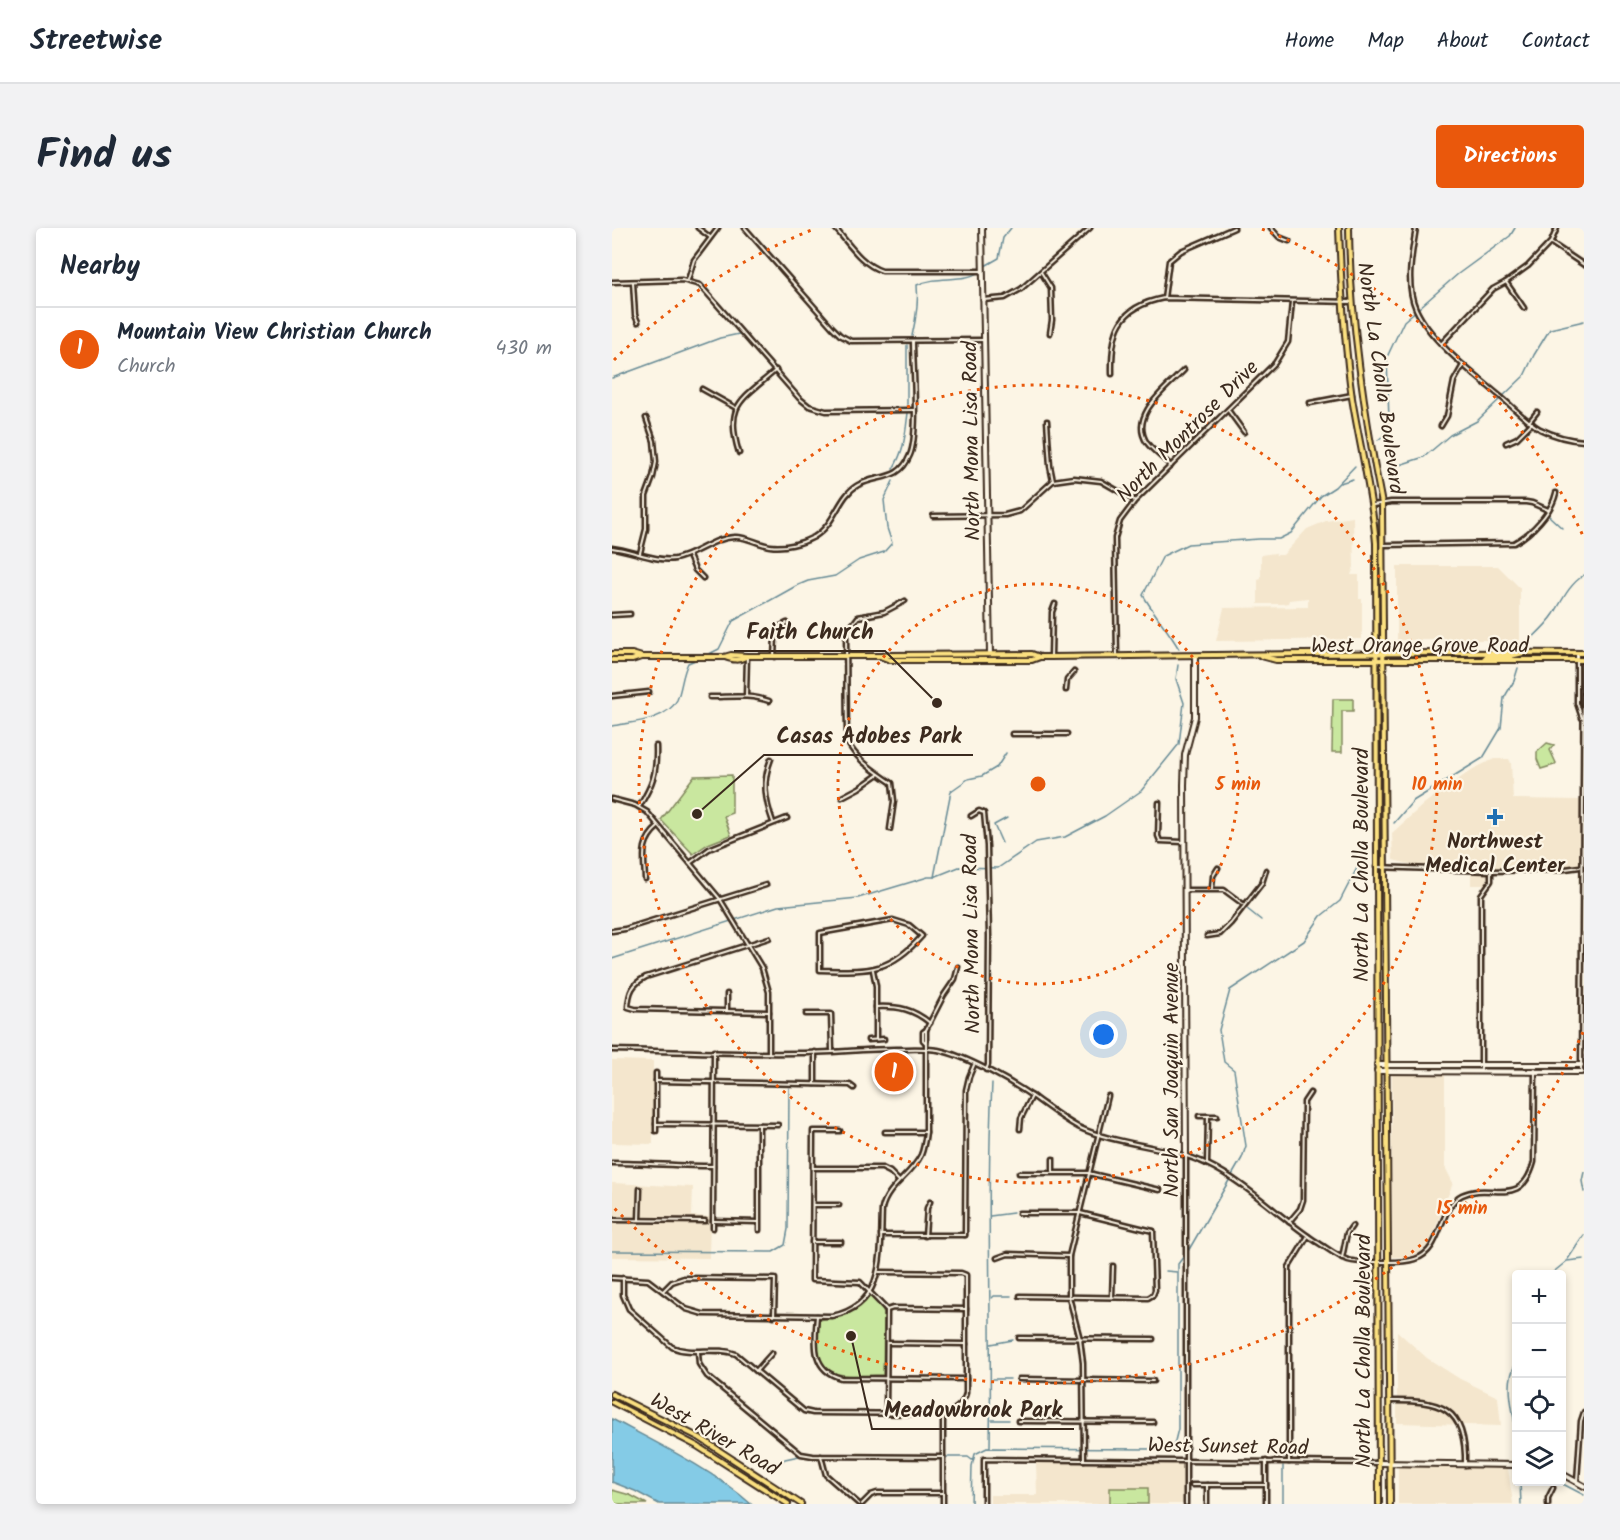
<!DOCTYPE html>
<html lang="en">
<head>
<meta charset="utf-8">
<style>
  body { margin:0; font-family:Kalam,sans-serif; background:#f2f2f3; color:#1f2937 }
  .controls { position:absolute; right:18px; bottom:18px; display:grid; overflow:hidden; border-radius:6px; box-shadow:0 3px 9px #0003 }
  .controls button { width:54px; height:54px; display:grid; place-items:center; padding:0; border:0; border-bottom:2px solid #e0e1e3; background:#fff; color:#1f2937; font:30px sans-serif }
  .you { position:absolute; left:492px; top:807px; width:21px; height:21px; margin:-15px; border:4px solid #fff; border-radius:50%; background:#1a73e8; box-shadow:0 0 0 9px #1a73e833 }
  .badge { display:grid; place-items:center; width:39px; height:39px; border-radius:50%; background:#ea580c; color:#fff; font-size:20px; font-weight:700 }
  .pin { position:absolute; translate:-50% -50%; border:3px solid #fff; box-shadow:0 2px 6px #0006 }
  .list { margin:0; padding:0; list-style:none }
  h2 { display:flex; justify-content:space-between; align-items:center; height:78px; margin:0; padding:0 24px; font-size:26px }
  h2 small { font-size:20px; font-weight:400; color:#747a83 }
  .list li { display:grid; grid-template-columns:39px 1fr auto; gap:18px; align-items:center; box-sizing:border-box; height:84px; padding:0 24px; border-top:2px solid #e0e1e3 }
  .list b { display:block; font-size:22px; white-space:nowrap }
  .list p { margin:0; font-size:20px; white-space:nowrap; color:#747a83 }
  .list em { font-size:20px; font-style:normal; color:#747a83 }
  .icon { flex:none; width:33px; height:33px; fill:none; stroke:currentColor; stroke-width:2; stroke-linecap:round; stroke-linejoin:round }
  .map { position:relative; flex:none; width:972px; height:1276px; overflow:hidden; border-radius:6px }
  header { display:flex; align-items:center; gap:36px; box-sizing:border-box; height:84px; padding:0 30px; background:#fff; border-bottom:2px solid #e0e1e3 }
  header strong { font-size:28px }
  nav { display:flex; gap:33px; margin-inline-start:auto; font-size:21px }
  .intro { display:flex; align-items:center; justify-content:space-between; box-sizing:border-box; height:144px; padding:0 36px }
  h1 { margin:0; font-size:42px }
  .button { padding:15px 27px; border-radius:6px; background:#ea580c; color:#fff; font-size:21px; font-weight:700 }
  main { display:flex; gap:36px; padding:0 36px }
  aside { flex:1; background:#fff; border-radius:6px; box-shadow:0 3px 9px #0003 }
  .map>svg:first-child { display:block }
  .built { fill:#f4e6cd }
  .green { fill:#c9e79f; stroke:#82885e; stroke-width:1.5 }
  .water { fill:#84cbe6; stroke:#678b96; stroke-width:1.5 }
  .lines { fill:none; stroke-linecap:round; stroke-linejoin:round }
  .stream { stroke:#678b96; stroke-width:1.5 }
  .street-casing { stroke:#3b2a1e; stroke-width:7 }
  .secondary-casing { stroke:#3b2a1e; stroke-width:8 }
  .primary-casing { stroke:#3b2a1e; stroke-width:8 }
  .street { stroke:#fcf5e5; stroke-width:2 }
  .secondary { stroke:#fcf5e5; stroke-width:4 }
  .primary { stroke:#fbe080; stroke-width:4 }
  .ring { fill:none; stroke:#e8590c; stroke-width:3; stroke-dasharray:3 6 }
  .poi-dot { fill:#1f6fb2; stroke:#fcf5e5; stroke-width:2 }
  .labels { text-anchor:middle; stroke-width:4.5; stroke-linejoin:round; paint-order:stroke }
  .street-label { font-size:21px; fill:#3b2a1e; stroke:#fcf5e5 }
  .poi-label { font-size:21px; font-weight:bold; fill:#3b2a1e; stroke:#fcf5e5 }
  .centre { fill:#e8590c; stroke:#fcf5e5; stroke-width:3 }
  .ring-label { font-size:18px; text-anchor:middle; font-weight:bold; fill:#e8590c; stroke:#fcf5e5; stroke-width:4.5; stroke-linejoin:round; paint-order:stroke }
  .leader { fill:none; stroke:#3b2a1e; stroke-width:2 }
  .callout-dot { fill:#3b2a1e; stroke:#fcf5e5; stroke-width:2 }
  .callout-label { font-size:22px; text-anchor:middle; font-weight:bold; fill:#3b2a1e; stroke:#fcf5e5; stroke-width:4.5; stroke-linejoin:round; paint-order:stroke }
</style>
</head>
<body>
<header>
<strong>Streetwise</strong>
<nav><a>Home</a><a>Map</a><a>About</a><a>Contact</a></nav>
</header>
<div class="intro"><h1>Find us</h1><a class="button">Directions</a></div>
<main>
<aside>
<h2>Nearby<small></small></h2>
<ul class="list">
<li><span class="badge">1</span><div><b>Mountain View Christian Church</b><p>Church</p></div><em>430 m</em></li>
</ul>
</aside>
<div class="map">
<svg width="972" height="1276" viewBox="0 0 972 1276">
  <rect width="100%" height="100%" fill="#fcf5e5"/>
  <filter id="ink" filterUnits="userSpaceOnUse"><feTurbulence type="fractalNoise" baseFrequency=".0167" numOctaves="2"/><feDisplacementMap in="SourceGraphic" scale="12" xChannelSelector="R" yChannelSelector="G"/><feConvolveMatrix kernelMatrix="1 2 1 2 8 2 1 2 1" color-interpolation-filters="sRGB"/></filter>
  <g filter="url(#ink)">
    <!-- built -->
    <g class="built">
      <polygon points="741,289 742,339 739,347 747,347 747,371 750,371 750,411 604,413 612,380 696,379 696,370 677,372 676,375 670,376 646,376 646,352 649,351 649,327 663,325 664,327 671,327 695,301 714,293"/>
      <polygon points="785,338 886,338 908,360 908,412 785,412"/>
      <polygon points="882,531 897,531 899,535 901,571 969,572 967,636 948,640 877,640 875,654 872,657 859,657 859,645 857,639 806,638 781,632 780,605 813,575 861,541"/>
      <polygon points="0,832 41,833 41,916 0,915"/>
      <polygon points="780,847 833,847 833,939 841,955 816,1018 805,1026 794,1029 779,1029"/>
      <polygon points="0,955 81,959 80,988 98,989 97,1030 0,1029"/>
      <polygon points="785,1103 815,1130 848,1151 886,1169 889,1198 785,1195"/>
      <polygon points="424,1234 572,1235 571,1276 378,1276 378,1267 425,1267"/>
      <polygon points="786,1238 896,1240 901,1276 786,1276"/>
    </g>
    <!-- green -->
    <g class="green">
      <polygon points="721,471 741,471 741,483 730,483 730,524 720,524"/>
      <polygon points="935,515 942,517 938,522 944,535 942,537 929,541 925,531 925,524"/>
      <polygon points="120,547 120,585 112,588 119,607 96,616 81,626 49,592 82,548"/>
      <path d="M256 1067 260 1068 268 1076 272 1085 271 1147C252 1147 215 1154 207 1130 204 1119 207 1103 207 1092 228 1089 242 1083 256 1067Z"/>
      <rect x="498" y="1260" width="38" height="16"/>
      <polygon points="0,1262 18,1267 35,1276 0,1276"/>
    </g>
    <!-- water -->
    <path class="water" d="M0 1191C45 1215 101 1242 139 1276H47L23 1263 0 1254Z"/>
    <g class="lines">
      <!-- stream -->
      <g class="stream">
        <polyline points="373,38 387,30 391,10 399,0"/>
        <path d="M300 108C304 91 307 75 305 57 325 47 352 55 367 44"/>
        <polyline points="0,150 108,110 127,106"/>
        <polyline points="295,178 295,117"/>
        <polyline points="766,212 771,208 777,193 775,129 792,93 846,46 898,8 903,0"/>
        <path d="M281 241C293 221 293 207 296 185"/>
        <polyline points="775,241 812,229 838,207 865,193 912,148 922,127 938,101 972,93"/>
        <polyline points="728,255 741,251"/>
        <polyline points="937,288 950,300"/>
        <path d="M912 418C922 408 935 397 942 386 951 371 957 357 972 347"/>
        <path d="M567 421C556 402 542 386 531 367L551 328 576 316 647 311H667L679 305 709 268 723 259 743 238"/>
        <polyline points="93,428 107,421 121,393 184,358 196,353 223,348 247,332 272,324 280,315 275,300 272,272 281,253"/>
        <path d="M0 498C20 494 54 493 65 472 70 460 70 447 76 435L86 431"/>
        <polyline points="782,595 801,573 871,530 889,500 892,470 902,453 906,440"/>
        <polyline points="390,615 382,597 395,590"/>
        <polyline points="322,649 339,563 356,551 370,548 385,539 394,525"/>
        <polyline points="634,680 649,692"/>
        <polyline points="0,731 166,678 246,670 316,649 322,649 347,639 386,640 424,614 453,609 493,588 529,563 567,516 572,475 564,451 566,437"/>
        <polyline points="972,944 970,953 972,964"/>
        <polyline points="378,988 401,985"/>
        <polyline points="0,1023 161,1024 173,1017 176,1001 177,860"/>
        <polyline points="575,1025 630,930 634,918 622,842 612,834 607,802 618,762 692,713 709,688 728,673 746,638 755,628"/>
        <polyline points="956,1031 972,1007"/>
        <polyline points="554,1043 565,1044"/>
        <polyline points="939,1046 955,1033 972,1031"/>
        <polyline points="380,1070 382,1068 399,1068"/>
        <polyline points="379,1116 401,1112"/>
        <path d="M904 1136C891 1156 903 1185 904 1207"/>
        <polyline points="381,1151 398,1151"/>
        <polyline points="380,1192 397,1192"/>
        <path d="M378 1220C380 1098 374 976 380 855"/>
        <polyline points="335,1229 356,1229 360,1232"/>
        <polyline points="166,1237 173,1231 187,1228"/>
        <polyline points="671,1238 671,1276"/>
        <polyline points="908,1254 909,1276"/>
        <polyline points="947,1254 972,1267"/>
        <polyline points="359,1276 360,1238 363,1226 375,1220 542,1221 562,1217 566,1201 566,1036 572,1028"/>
      </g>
      <defs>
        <g id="street">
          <polyline points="86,0 98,9"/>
          <polyline points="133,0 220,99 228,107 239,113 372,112"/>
          <path d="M223 0C237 16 250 37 270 43H370"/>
          <polyline points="659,0 667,9 677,13"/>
          <path d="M804 0C800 26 793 56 804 81 819 114 862 146 889 169 902 180 914 193 928 201 942 208 956 212 972 213"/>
          <polyline points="939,15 972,37"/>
          <polyline points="429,44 439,60 440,92 438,105"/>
          <polyline points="76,52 82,32 106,0"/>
          <polyline points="0,54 70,52 88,57 187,170 197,178 214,183 302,182"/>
          <polyline points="21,54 23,87 26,94"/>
          <polyline points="894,54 912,80"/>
          <polyline points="552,70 557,33 569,23 622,0"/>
          <polyline points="371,72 393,70 409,61 478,0"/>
          <polyline points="830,115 881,61 894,54 916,38 939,14 945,0"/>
          <path d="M500 146C499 103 506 79 552 70L740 74"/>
          <polyline points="90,161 124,180"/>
          <polyline points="698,175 740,167"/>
          <polyline points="616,182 632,204"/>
          <polyline points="435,193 438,238 441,253"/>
          <polyline points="917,194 925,184"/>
          <polyline points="829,198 835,188 842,153 851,137"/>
          <polyline points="894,215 905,210 920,195"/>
          <path d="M127 225C112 176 130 172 164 142"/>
          <path d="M559 238C551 230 541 223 535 215 516 187 556 159 572 142"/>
          <polyline points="761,277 779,274 914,274 920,275 936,282"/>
          <polyline points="321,288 393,287 408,283 441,253 462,250 489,253 522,272"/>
          <path d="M771 317 902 315C919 306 940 284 944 265"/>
          <path d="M0 320C20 322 43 334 63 331 84 327 101 310 122 309 135 308 145 316 158 318 172 320 189 316 202 309 224 296 226 268 246 257 267 246 287 254 298 227 307 206 301 139 301 113"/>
          <polyline points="28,325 34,301 34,268 41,249 44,234 42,213 34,190"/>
          <polyline points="77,328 83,342 91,350"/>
          <polyline points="0,387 18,386"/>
          <polyline points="965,425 965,475 970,490"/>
          <polyline points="505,428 503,310 508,293 523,273 663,135 676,114 680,74"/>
          <polyline points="162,429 163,409 167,399 175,395"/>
          <polyline points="439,429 440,384 443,376"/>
          <polyline points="454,462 455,452 462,444"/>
          <polyline points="0,468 37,464"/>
          <polyline points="134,468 135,429"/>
          <path d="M98 469C118 469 138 466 157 473"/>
          <polyline points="400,506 455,506"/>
          <path d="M159 531C150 554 153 572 161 594"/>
          <polyline points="230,569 247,560 267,546"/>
          <polyline points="0,571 23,577 35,584 108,671 150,740 157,764 157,824"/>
          <polyline points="547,575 546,608 548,613 571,614"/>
          <path d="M27 579C41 556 45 545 44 518"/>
          <polyline points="359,588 367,583 372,585 375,618 377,708 376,837 374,842"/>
          <path d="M278 601 282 573 280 555C263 543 244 532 235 513L234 405 246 389 272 384 293 373"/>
          <polyline points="78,635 97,621 175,590"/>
          <polyline points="764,639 879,643 858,640 845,642"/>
          <path d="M33 651C32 629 28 614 46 599"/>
          <polyline points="600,660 601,648 606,640"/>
          <polyline points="573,662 612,662 631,676"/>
          <path d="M281 692 297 697 310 708C276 746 255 743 208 742V705Z"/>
          <polyline points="0,703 13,701 154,657"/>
          <polyline points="595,708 608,706 619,695 650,655 654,642"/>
          <path d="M157 710 34 749C20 756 17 764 16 779L23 781 157 784"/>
          <polyline points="261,742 264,758 264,811"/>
          <path d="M264 779C287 778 301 781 318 795"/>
          <polyline points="115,783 115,766"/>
          <polyline points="194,786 219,786 220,822"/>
          <polyline points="256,812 272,811"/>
          <polyline points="314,815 311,812 311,804 314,802 332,767 343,751 346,739"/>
          <path d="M0 822C62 823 124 826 186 825 219 825 252 821 285 821 298 821 312 820 326 822 355 828 398 853 423 870 437 880 451 891 466 899 507 918 555 917 595 936 635 955 668 990 705 1014 715 1020 724 1028 736 1032 746 1035 757 1034 767 1034 779 1034 791 1035 803 1031 831 1023 826 979 850 967 879 953 909 982 922 934L923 842"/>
          <polyline points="869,841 869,667 879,653 879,643 946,642 968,639"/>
          <polyline points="969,844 972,425"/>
          <polyline points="44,845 44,903"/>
          <polyline points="44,853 238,857 242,860"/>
          <polyline points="203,856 203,824"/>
          <polyline points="587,888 605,888"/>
          <polyline points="44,896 166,897"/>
          <polyline points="408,901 409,890 420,868"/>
          <polyline points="228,903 201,903 200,1052 248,1054 275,1082 274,1185"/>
          <polyline points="273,904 314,904"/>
          <polyline points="574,928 574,1276"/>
          <polyline points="441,931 441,943"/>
          <path d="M0 935C34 935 67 938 101 938"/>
          <polyline points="595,936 596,888"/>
          <polyline points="201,940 270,940 278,944 287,953"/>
          <polyline points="407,945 476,945 548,962"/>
          <polyline points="201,977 227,977"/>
          <polyline points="407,985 468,985 541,1003"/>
          <polyline points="0,992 93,993"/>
          <polyline points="27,992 28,961"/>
          <polyline points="101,993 146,994"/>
          <polyline points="677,994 688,981 691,972 692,874 698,865"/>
          <polyline points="101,1000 102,823"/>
          <polyline points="147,1002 147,897"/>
          <polyline points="269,1007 353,1007"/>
          <polyline points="353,1007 354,862 357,849 362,837"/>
          <polyline points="313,1008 315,980 318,974"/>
          <polyline points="200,1014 229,1014"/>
          <polyline points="385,1030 396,1026 457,1028"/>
          <polyline points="730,1030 735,1005 740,998"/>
          <path d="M0 1050 36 1052 74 1081 91 1086 220 1088C275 1077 268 1023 270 981 275 958 299 948 309 927 312 920 313 912 314 904V802"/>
          <path d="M11 1050V1067L17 1081 60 1119C80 1128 104 1118 124 1126L192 1183 201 1185 331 1186C343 1183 351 1177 354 1165V1047L349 1045 267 1044"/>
          <polyline points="51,1063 60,1054 72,1050 163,1051 162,1088"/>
          <polyline points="541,1067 543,1062 541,1003"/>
          <polyline points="408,1068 536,1070 541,1067"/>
          <polyline points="500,1069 501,1038"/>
          <polyline points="275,1082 281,1080 354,1081"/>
          <path d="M205 1088C203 1113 198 1142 229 1150L354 1151"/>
          <polyline points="407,1110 541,1111"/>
          <polyline points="276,1115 354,1116"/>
          <polyline points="86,1124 87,1136 95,1148 189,1226 201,1228 331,1229"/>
          <polyline points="144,1143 160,1125"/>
          <polyline points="407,1151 541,1153"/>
          <path d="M777 1173C827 1172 855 1178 853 1237"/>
          <polyline points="331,1186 331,1276"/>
          <polyline points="406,1193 541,1194"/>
          <polyline points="209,1228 214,1247 247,1276"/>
          <polyline points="472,1232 471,1135 468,1111 457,1069 457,1028 496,868"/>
          <polyline points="654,1233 654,1276"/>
          <polyline points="677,1234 677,1039 696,1008"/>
          <polyline points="965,1253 969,1193 972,1184"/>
          <polyline points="580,1257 654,1257"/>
          <polyline points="595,1257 595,1276"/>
          <polyline points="250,1276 259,1267 265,1265 331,1265"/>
          <polyline points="372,1276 372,1231 767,1235"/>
          <polyline points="936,1276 936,1270 941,1260"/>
        </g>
        <g id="secondary">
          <polyline points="370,0 378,426"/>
          <polyline points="765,837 969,837"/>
          <polyline points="765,843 969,844"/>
          <polyline points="574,927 572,557 573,527 583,489 583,428"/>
          <polyline points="767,1235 904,1237"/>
          <polyline points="950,1246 972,1258"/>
        </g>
        <g id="primary">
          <path d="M727 0C729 57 732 114 740 170 748 219 760 266 764 315L767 1276"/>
          <path d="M737 0C738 92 752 185 770 276L778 1276"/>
          <path d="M0 426H20L30 429H112L119 427 135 428H269L279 427 420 426 428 429C609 427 790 424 972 425"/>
          <polyline points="649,428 664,432 972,432"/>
          <path d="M113 429C121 432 126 433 134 429"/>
          <polyline points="270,429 278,432 420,432 428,429"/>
          <polyline points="0,432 20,432 29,429"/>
          <polyline points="871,432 875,428 899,428 911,425"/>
          <polyline points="0,1166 88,1210 189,1276"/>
          <polyline points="0,1174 85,1218 176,1276"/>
        </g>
      </defs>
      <!-- street casing -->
      <use href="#street" class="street-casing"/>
      <!-- secondary casing -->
      <use href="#secondary" class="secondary-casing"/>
      <!-- primary casing -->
      <use href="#primary" class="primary-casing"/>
      <!-- street -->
      <use href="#street" class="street"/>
      <!-- secondary -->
      <use href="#secondary" class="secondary"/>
      <!-- primary -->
      <use href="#primary" class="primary"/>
    </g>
  </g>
  <!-- distance rings -->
  <g class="ring">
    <circle cx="426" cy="556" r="200"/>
    <circle cx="426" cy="556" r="399"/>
    <path d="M971 804A599 599 0 0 1 2 980M2 132A599 599 0 0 1 202 1M650 1A599 599 0 0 1 971 308"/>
  </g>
  <!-- markers -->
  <path class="poi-dot" d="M880 580h6v6h6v6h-6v6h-6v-6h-6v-6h6z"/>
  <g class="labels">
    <!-- street labels -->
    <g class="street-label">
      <text transform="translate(769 150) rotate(82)" y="7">North La Cholla Boulevard</text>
      <text transform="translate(575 203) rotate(-45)" y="7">North Montrose Drive</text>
      <text transform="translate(359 213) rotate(-91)" y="7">North Mona Lisa Road</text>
      <text x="808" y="424">West Orange Grove Road</text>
      <text transform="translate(749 637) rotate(-90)" y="7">North La Cholla Boulevard</text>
      <text transform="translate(359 706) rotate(-91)" y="7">North Mona Lisa Road</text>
      <text transform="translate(559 852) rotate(-90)" y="7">North San Joaquin Avenue</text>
      <text transform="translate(751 1123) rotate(-90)" y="7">North La Cholla Boulevard</text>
      <text transform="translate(103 1206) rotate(30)" y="7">West River Road</text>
      <text transform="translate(616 1218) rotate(1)" y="7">West Sunset Road</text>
    </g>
    <!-- poi labels -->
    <g class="poi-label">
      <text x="883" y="620">Northwest<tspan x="883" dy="24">Medical Center</tspan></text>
    </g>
  </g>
  <circle cx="426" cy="556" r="9" class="centre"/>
  <g class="ring-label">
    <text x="626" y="562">5 min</text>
    <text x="825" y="562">10 min</text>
    <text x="850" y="986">15 min</text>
  </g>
  <!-- callouts -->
  <path class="leader" d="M325 475L273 423H122M85 586L152 527H361M239 1108L260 1201H462"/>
  <g class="callout-dot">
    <circle cx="325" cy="475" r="6"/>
    <circle cx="85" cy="586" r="6"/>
    <circle cx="239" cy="1108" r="6"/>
  </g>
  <g class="callout-label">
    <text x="198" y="411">Faith Church</text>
    <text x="257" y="515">Casas Adobes Park</text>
    <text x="361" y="1189">Meadowbrook Park</text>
  </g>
</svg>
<div class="controls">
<button>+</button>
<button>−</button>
<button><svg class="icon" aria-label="locate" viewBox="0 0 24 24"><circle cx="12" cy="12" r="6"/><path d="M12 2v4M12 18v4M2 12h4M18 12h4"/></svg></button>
<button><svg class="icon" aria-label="layers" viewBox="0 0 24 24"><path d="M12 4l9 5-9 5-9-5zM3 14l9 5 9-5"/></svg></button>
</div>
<div class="you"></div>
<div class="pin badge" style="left:282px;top:844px">1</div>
</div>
</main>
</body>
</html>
